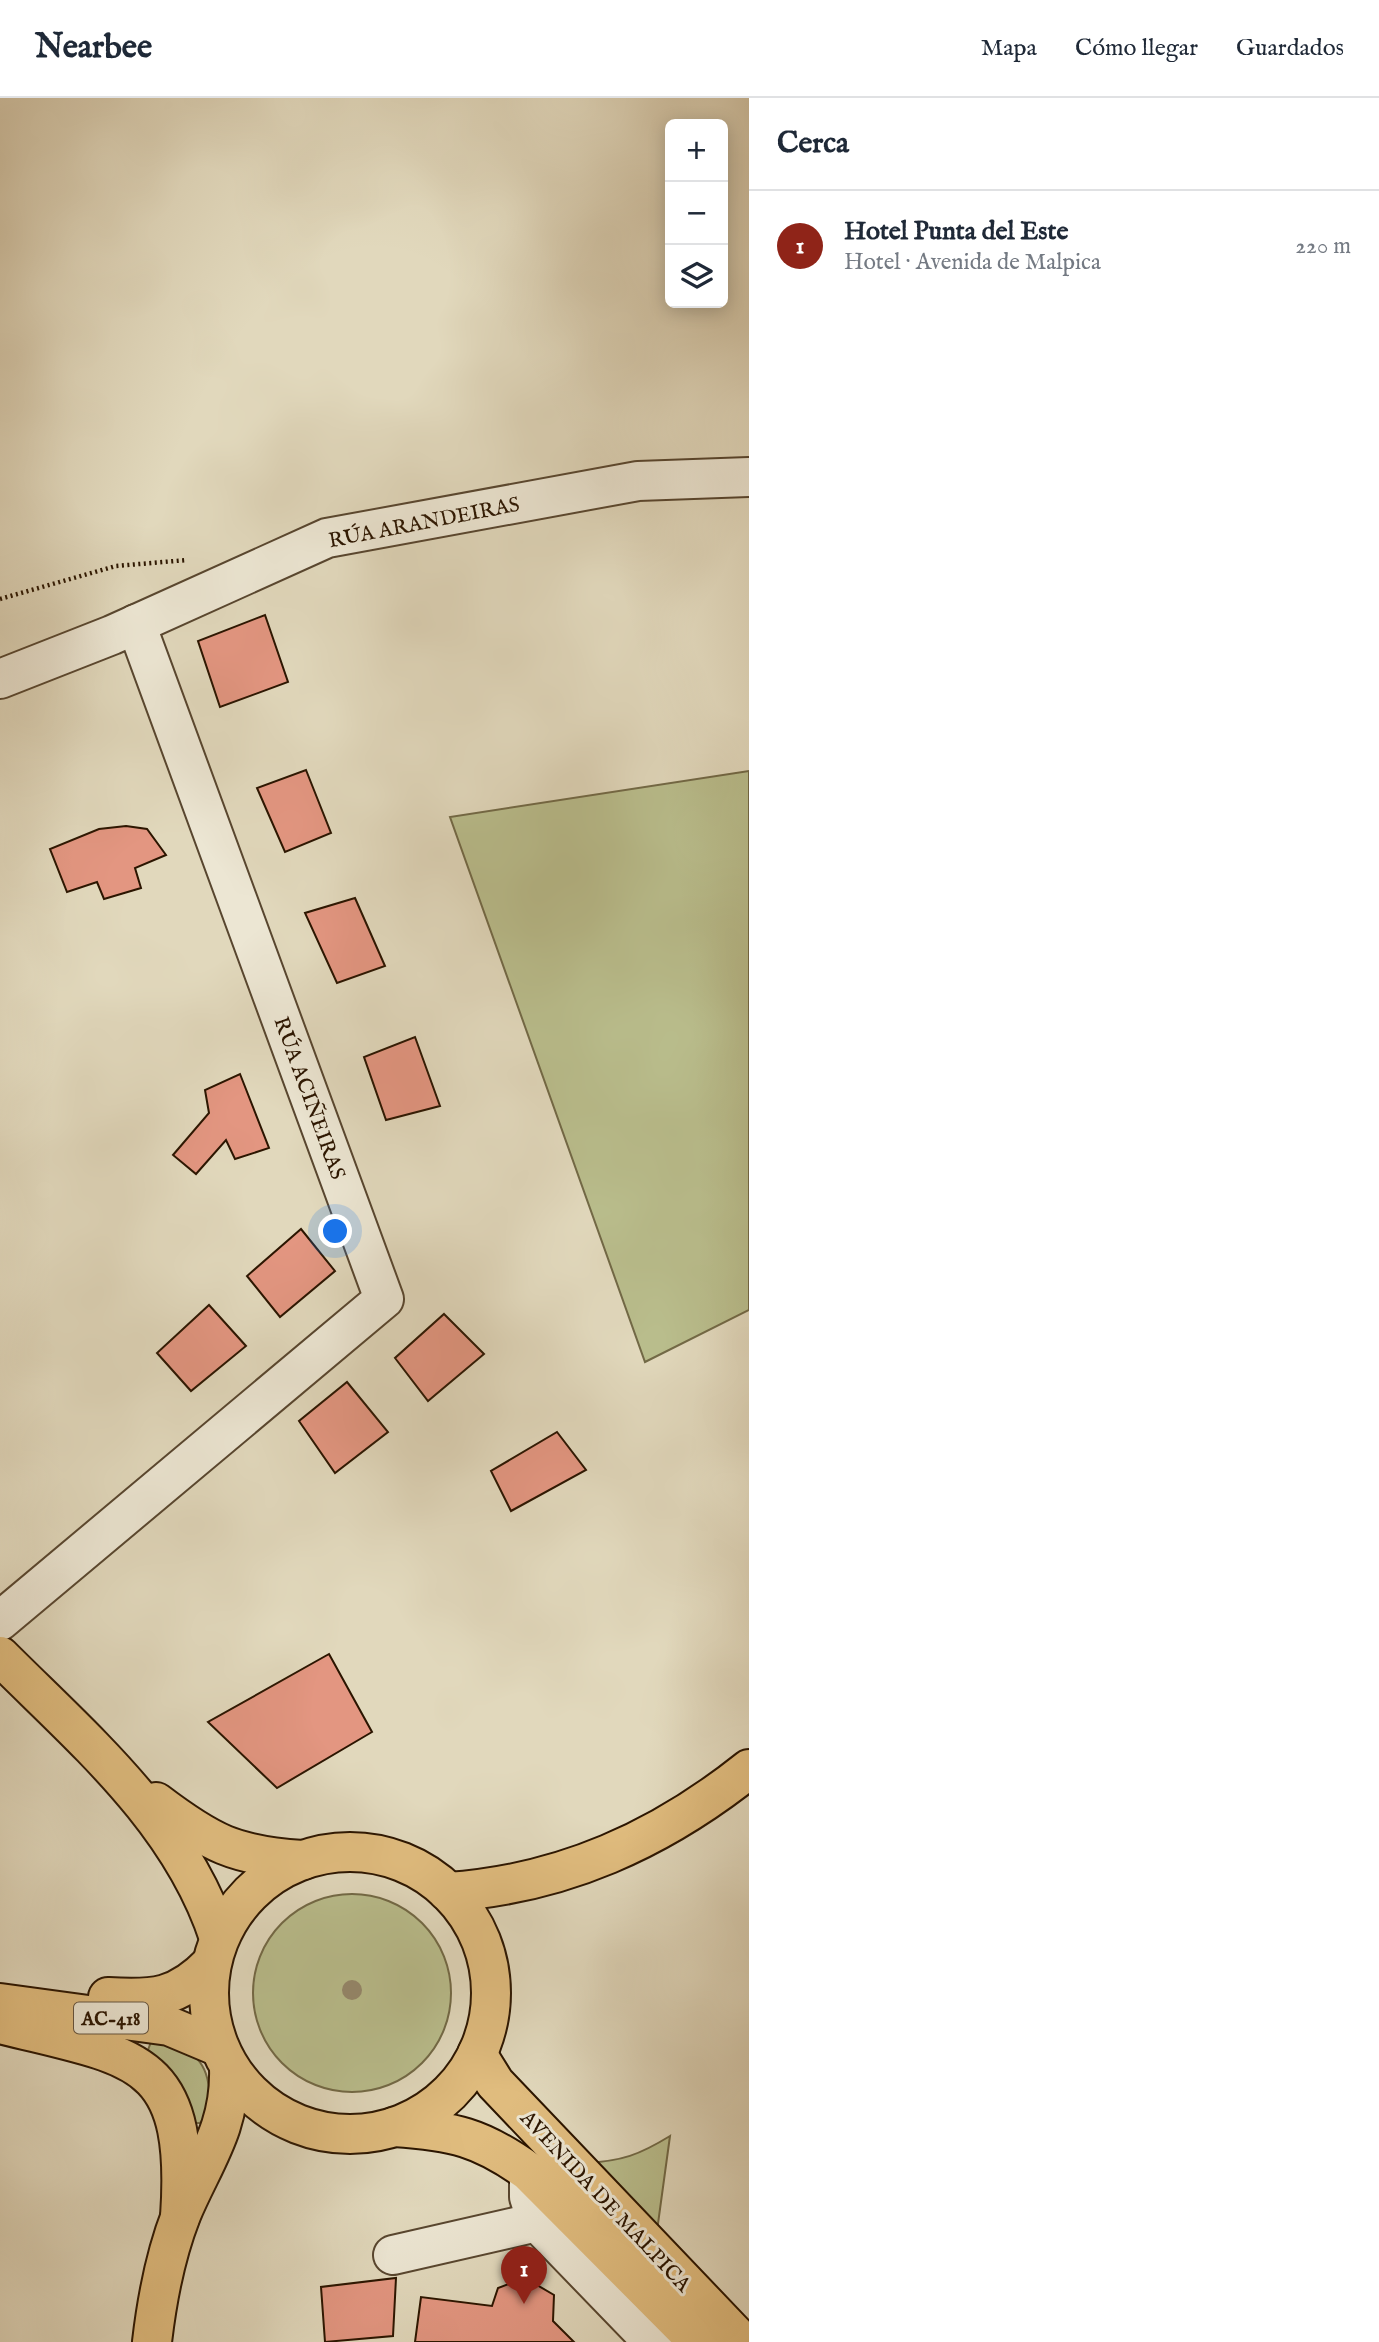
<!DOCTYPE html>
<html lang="es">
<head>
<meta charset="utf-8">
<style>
  body { margin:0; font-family:"IM FELL English",serif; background:#f2f2f3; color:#1f2937 }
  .controls { position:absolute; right:21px; top:21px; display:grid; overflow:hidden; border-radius:10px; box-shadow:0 4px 18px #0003 }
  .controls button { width:63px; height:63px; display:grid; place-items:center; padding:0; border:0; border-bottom:2px solid #e0e1e3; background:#fff; color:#1f2937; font:35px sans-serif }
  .you { position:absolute; left:336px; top:1134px; width:24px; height:24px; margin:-18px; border:5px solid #fff; border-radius:50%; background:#1a73e8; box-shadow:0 0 0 10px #1a73e833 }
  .badge { display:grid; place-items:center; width:46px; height:46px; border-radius:50%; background:#8f2418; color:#fff; font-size:23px; font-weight:700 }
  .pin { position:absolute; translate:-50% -58px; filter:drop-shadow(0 2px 4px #0008) }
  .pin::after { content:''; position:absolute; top:37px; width:24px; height:21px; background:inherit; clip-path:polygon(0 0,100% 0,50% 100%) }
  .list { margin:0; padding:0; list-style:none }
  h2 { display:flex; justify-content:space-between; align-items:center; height:91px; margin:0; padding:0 28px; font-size:30px }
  h2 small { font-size:23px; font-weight:400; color:#747a83 }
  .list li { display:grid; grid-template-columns:46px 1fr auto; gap:21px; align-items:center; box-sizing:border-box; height:112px; padding:0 28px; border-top:2px solid #e0e1e3 }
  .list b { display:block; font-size:26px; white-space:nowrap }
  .list p { margin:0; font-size:23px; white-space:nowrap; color:#747a83 }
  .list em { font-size:23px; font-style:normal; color:#747a83 }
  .icon { flex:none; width:38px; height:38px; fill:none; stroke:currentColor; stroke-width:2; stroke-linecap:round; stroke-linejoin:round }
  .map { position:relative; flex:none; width:749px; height:2244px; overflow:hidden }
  header { display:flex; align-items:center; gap:42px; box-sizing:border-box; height:98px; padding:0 35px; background:#fff; border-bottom:2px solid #e0e1e3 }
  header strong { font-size:33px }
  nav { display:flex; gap:38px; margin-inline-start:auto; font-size:24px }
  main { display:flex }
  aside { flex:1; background:#fff }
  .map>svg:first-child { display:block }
  .green { fill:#b9bd8c; stroke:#726946; stroke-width:2 }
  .building { fill:#e39681; stroke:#2b1500; stroke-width:2 }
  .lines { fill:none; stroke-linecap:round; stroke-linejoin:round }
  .minor-casing { stroke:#58462f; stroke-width:42 }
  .major-casing { stroke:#2b1500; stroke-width:42 }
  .highway-casing { stroke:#2b1500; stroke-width:42 }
  .path { stroke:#2b1500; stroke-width:4.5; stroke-dasharray:2 3.5; stroke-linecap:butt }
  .minor { stroke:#ece6d3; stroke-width:38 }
  .major { stroke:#e0bc7e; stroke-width:38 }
  .highway { stroke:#e0bc7e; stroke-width:38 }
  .tree { fill:#95886c }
  .labels { text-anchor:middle; stroke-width:6; stroke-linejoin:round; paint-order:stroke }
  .shield { fill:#ece6d3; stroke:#65543f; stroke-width:2 }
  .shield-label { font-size:19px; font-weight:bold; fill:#2b1500 }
  .street-label { font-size:21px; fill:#2b1500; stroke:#ece6d3 }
</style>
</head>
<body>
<header>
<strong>Nearbee</strong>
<nav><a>Mapa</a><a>Cómo llegar</a><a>Guardados</a></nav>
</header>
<main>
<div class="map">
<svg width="749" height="2244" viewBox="0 0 749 2244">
  <rect width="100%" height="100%" fill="#e1d8bc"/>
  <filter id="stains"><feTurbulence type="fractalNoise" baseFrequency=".00286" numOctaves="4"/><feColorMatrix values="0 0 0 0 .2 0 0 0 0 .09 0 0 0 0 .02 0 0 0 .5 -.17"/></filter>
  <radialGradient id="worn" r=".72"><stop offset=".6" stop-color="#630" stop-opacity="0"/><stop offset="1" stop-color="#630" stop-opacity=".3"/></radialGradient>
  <!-- green -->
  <g class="green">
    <polygon points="749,673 749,1212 645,1264 450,719"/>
    <circle cx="352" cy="1895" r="99"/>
    <path d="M151 1944C164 1945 183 1949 194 1958 211 1972 215 2009 200 2025H195L164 1969 148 1952Z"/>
    <path d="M670 2038 657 2133 586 2065C622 2063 639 2057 670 2038Z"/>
  </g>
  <!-- building -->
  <g class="building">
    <polygon points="265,517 288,584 220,609 198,543"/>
    <polygon points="306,672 331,735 285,754 257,690"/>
    <polygon points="126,728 147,731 166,757 135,770 141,790 104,801 97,784 67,794 50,751 99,731"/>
    <polygon points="355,800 385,868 337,885 305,815"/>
    <polygon points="415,939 440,1008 386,1022 364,959"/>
    <polygon points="240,976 269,1050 235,1061 226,1042 196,1076 173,1057 209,1015 205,992"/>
    <polygon points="301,1131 335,1173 280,1219 247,1178"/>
    <polygon points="209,1207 246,1248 191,1293 157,1255"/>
    <polygon points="444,1216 484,1256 428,1303 395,1260"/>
    <polygon points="347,1284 388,1334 335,1375 299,1323"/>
    <polygon points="557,1334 586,1372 511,1413 491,1373"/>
    <polygon points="329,1556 372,1634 277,1690 208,1624"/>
    <polygon points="396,2180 393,2238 325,2244 321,2189"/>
    <polygon points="525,2180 554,2197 553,2223 574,2244 415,2244 421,2199 492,2208 498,2190"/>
  </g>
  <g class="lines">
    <defs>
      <g id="minor">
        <polyline points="0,581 112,537 327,440 638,383 749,379"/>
        <polyline points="0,1523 384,1201 136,526"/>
        <polyline points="529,2074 529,2099 537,2124 653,2244"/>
        <polyline points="393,2157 537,2124"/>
      </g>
      <g id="major">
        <path d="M0 1558C84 1642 181 1723 219 1840"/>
        <path d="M156 1704C210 1745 235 1758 303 1762"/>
        <circle cx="350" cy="1895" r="141"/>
        <path d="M108 1899C154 1902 178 1900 211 1866"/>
        <polyline points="0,1905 169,1928 219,1949"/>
        <polyline points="477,1956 495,1985 742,2244"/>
        <path d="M394 2029C453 2033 481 2039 529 2074L698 2244"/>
      </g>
      <g id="highway">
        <path d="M448 1794C563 1786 660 1742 749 1671"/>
        <path d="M0 1926C136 1960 191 1957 180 2119"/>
        <path d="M152 2244C157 2201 165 2158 181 2117 203 2064 231 2031 229 1970"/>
      </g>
    </defs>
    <!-- minor casing -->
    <use href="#minor" class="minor-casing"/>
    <!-- major casing -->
    <use href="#major" class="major-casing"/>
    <!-- highway casing -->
    <use href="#highway" class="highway-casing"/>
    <!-- path -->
    <polyline class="path" points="0,501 116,468 187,462"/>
    <!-- minor -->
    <use href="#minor" class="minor"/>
    <!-- major -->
    <use href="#major" class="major"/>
    <!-- highway -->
    <use href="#highway" class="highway"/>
  </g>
  <!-- trees -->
  <circle class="tree" cx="352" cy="1892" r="10"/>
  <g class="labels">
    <!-- shield labels -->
    <rect class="shield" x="74" y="1904.5" width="74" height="31" rx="5"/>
    <g class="shield-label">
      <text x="111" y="1927">AC-418</text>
    </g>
    <!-- street labels -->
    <g class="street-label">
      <text transform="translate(424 424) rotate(-11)" y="7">RÚA ARANDEIRAS</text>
      <text transform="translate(310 1000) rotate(70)" y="7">RÚA ACIÑEIRAS</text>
      <text transform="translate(606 2103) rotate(47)" y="7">AVENIDA DE MALPICA</text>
    </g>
  </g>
  <rect width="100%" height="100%" filter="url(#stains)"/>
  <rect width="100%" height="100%" fill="url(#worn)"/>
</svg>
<div class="controls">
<button>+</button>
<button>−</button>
<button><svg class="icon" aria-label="layers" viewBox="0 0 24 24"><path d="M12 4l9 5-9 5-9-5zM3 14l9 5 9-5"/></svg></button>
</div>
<div class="you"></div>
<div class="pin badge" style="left:524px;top:2206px">1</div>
</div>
<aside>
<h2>Cerca<small></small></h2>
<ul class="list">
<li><span class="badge">1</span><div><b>Hotel Punta del Este</b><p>Hotel · Avenida de Malpica</p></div><em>220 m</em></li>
</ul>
</aside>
</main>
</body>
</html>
